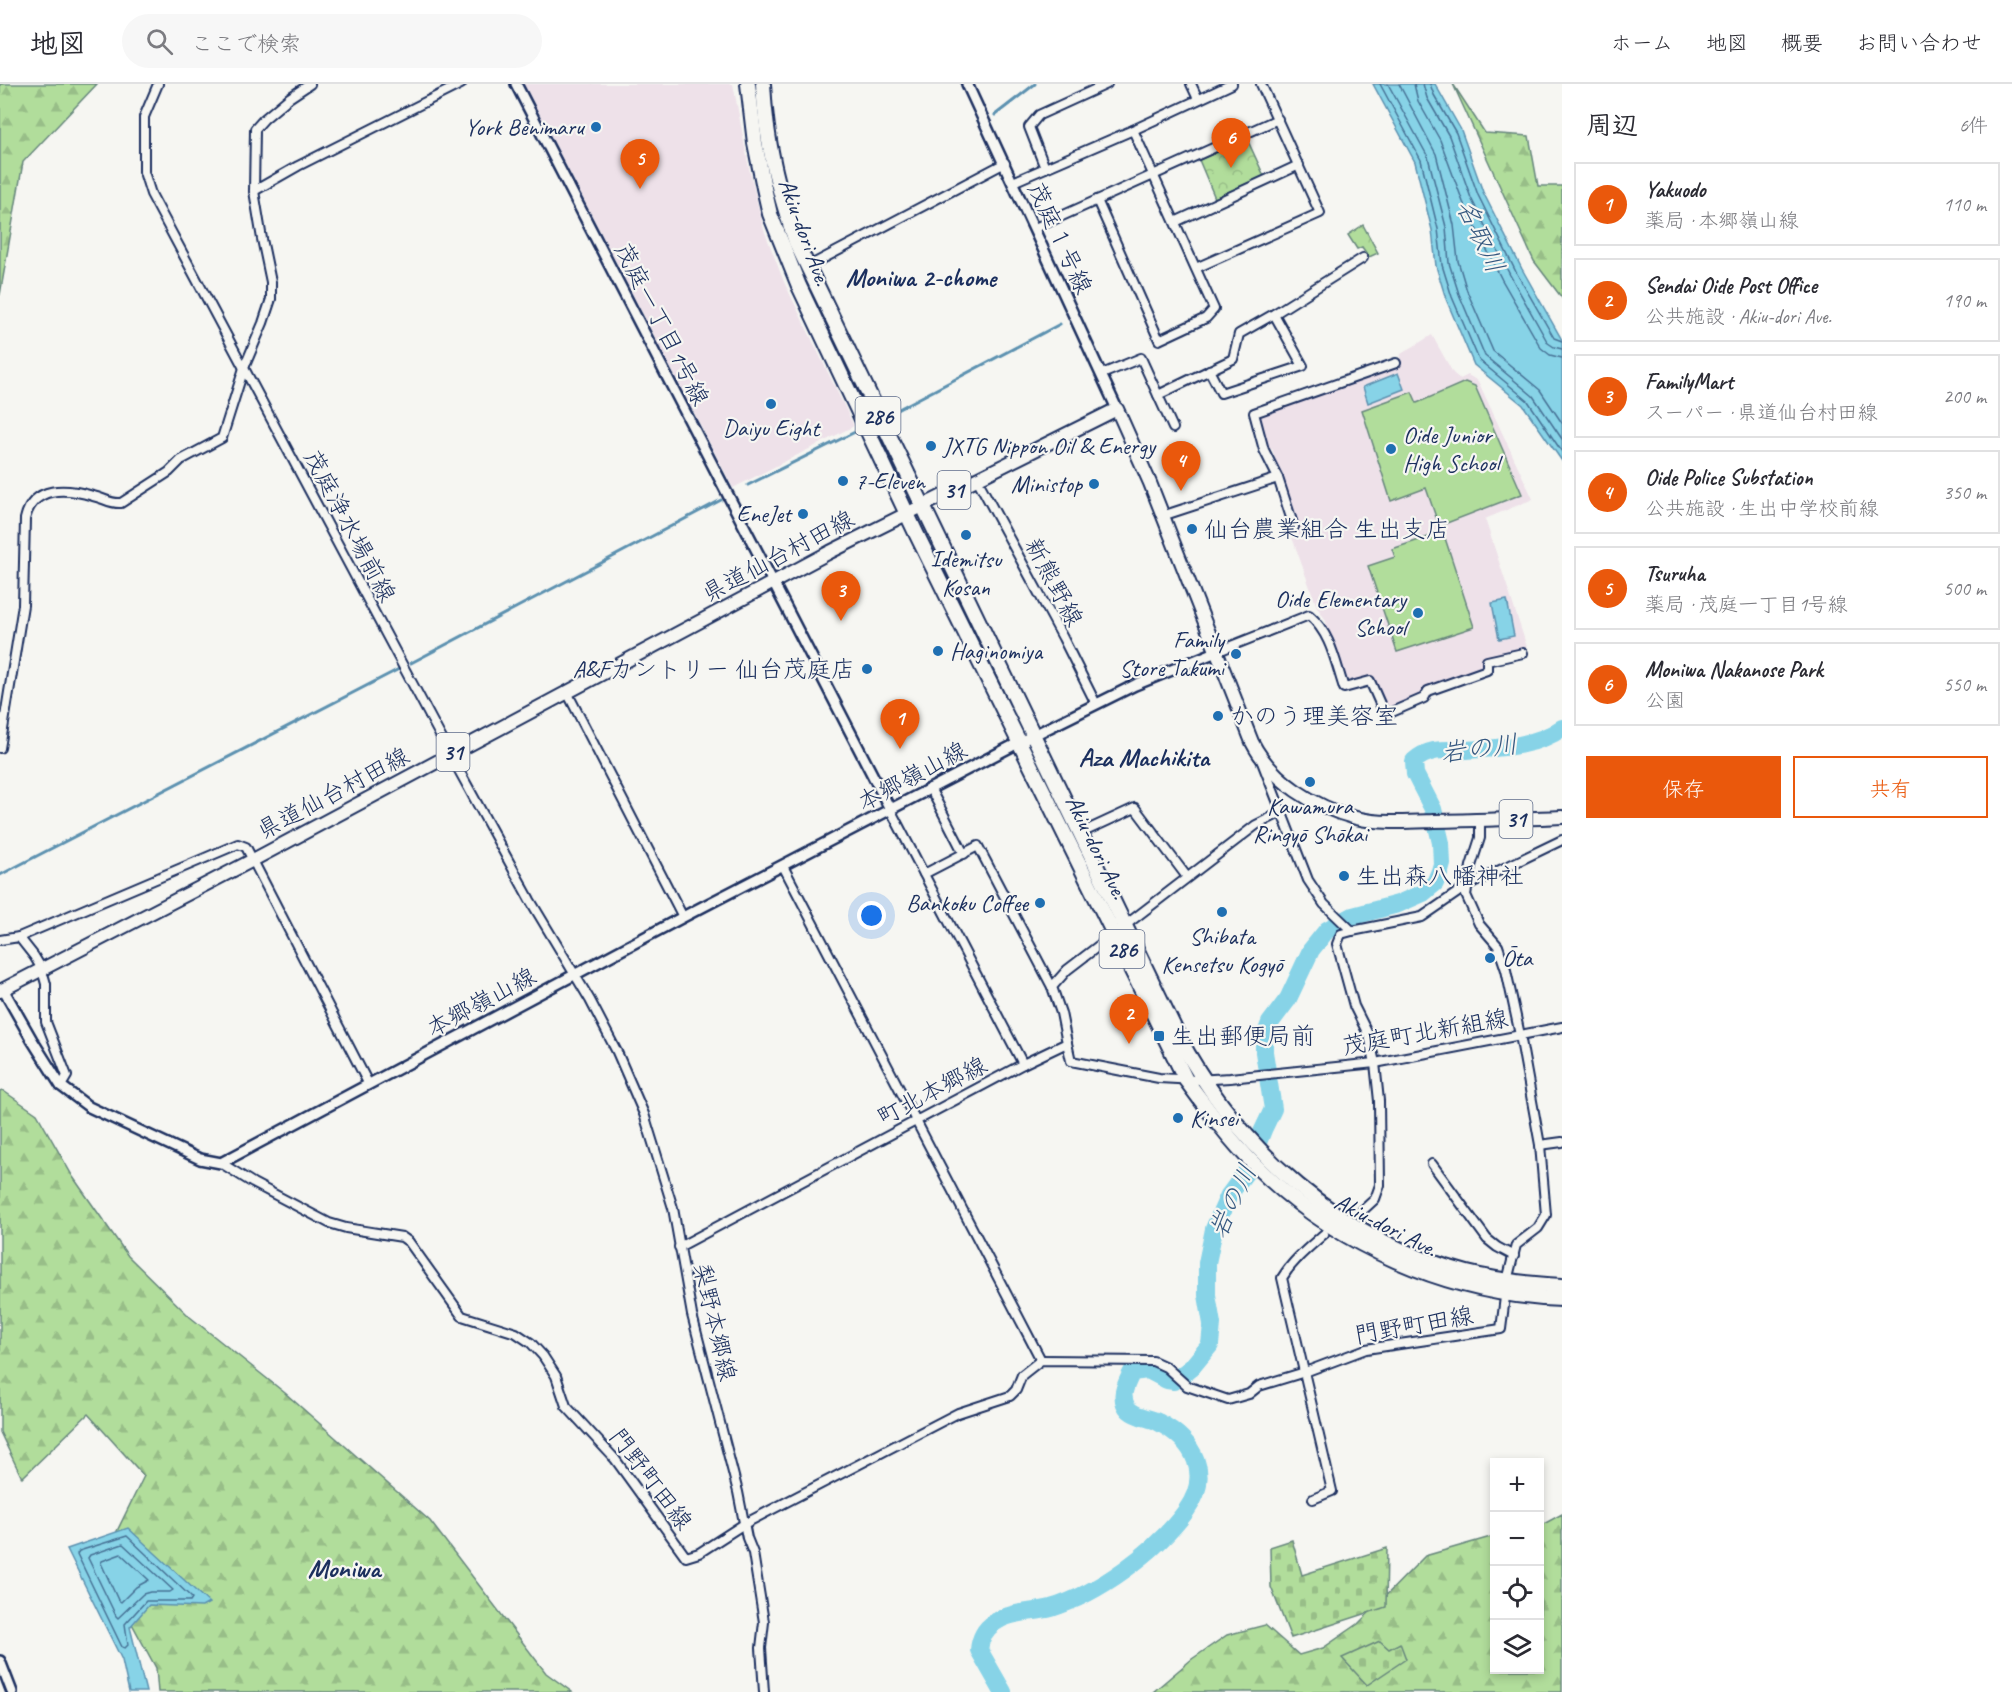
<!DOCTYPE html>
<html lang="ja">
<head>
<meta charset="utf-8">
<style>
  body { margin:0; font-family:Caveat,"Klee One",sans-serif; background:#f7f7f7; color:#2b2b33 }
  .controls { position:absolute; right:18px; bottom:18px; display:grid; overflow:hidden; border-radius:0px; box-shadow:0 3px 9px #0003 }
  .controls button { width:54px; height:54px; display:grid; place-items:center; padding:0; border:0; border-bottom:2px solid #e1e1e2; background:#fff; color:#2b2b33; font:30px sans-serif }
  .you { position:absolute; left:872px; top:832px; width:21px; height:21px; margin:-15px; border:4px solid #fff; border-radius:50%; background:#1a73e8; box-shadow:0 0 0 9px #1a73e833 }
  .badge { display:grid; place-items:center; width:39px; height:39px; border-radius:50%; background:#ea580c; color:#fff; font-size:20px; font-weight:700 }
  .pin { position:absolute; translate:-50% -50px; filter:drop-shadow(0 2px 3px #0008) }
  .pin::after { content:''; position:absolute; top:32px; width:21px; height:18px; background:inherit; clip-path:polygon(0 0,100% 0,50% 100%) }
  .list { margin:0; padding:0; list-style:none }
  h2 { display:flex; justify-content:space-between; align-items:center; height:78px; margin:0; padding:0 24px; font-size:26px }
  h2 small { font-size:20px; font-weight:400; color:#7c7c81 }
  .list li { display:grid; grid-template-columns:39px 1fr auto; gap:18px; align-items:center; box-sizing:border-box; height:84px; margin:0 12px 12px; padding:0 12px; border:2px solid #e1e1e2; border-radius:0px }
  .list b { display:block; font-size:22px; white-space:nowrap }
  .list p { margin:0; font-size:20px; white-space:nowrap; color:#7c7c81 }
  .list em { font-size:20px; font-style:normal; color:#7c7c81 }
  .actions { display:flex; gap:12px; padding:18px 24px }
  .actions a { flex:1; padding:14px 0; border:2px solid #ea580c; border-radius:0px; text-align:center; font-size:21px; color:#ea580c }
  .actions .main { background:#ea580c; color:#fff }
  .icon { flex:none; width:33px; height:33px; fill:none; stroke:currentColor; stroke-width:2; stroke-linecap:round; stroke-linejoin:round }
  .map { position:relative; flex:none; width:1562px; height:1608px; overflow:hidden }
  header { display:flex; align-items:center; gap:36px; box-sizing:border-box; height:84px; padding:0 30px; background:#fff; border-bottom:2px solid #e1e1e2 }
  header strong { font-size:28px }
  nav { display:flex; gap:33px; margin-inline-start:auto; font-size:21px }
  .search { width:420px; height:54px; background:#f7f7f7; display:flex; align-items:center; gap:15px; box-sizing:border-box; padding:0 21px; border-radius:33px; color:#7c7c81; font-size:22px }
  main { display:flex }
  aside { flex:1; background:#fff }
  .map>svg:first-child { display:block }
  .built { fill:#eee1e9 }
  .forest { fill:url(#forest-firs); stroke:#66867c; stroke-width:1.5 }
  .cemetery { fill:url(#cemetery-stones); stroke:#66867c; stroke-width:1.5 }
  .park { fill:url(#park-crowns); stroke:#66867c; stroke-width:1.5 }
  .pitch { fill:#b1dd9b; stroke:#66867c; stroke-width:1.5 }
  .water { fill:#87d3e7; stroke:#5c91b0; stroke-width:1.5 }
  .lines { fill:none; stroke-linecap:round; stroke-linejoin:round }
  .shore { stroke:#467195; stroke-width:1.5 }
  .stream { stroke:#5c91b0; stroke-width:3 }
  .river { stroke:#87d3e7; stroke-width:18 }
  .minor-casing { stroke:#1b2f5e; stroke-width:12 }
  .tertiary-casing { stroke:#1b2f5e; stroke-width:14 }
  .primary-casing { stroke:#1b2f5e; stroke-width:16 }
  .trunk-casing { stroke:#1b2f5e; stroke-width:18 }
  .minor { stroke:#f6f6f2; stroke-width:8 }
  .tertiary { stroke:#f6f6f2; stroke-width:9 }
  .primary { stroke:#f6f6f2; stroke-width:12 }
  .trunk { stroke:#f6f6f2; stroke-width:14 }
  .poi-dot { fill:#1f6fb2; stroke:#f6f6f2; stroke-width:2 }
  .labels { text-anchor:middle; stroke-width:4.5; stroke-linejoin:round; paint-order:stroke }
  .shield { fill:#f6f6f2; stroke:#5d6b8a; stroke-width:1.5 }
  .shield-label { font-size:22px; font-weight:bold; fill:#1b2f5e }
  .poi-label { font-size:24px; fill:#1b2f5e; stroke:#f6f6f2; text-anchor:start }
  .street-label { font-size:24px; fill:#1b2f5e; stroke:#f6f6f2 }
  .water-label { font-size:26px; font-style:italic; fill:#365880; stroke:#f6f6f2 }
  .neighbourhood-label { font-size:26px; font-weight:bold; fill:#1b2f5e; stroke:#f6f6f2 }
  .quarter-label { font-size:27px; font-weight:bold; fill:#1b2f5e; stroke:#f6f6f2 }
</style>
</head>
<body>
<header>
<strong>地図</strong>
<div class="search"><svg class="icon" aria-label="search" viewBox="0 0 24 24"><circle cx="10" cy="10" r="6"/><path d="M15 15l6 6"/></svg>ここで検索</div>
<nav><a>ホーム</a><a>地図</a><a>概要</a><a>お問い合わせ</a></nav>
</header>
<main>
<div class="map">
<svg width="1562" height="1608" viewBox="0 0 1562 1608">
  <defs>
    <pattern id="forest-firs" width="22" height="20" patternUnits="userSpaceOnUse" patternTransform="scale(1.5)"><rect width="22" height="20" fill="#b1dd9b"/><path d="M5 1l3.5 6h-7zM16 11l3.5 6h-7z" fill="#98be88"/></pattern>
    <pattern id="cemetery-stones" width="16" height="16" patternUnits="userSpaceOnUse" patternTransform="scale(1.5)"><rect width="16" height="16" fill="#b1dd9b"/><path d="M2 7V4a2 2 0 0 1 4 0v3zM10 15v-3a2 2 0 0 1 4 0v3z" fill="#98be88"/></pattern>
    <pattern id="park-crowns" width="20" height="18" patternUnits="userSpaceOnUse" patternTransform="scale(1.5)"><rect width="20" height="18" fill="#b1dd9b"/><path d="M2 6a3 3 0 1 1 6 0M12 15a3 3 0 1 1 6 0" fill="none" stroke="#98be88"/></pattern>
  </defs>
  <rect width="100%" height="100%" fill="#f6f6f2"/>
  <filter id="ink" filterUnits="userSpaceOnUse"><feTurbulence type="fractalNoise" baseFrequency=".0167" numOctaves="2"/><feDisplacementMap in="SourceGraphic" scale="12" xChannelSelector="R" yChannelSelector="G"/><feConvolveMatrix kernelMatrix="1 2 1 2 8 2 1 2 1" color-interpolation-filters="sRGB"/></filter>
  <g filter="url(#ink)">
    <!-- built -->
    <g class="built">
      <polygon points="524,0 733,0 749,84 764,146 784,198 854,342 733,404"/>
      <polygon points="1432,251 1453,289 1460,295 1468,291 1478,297 1533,415 1485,435 1527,563 1485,575 1485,585 1387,627 1372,592 1352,598 1344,593 1325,535 1317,523 1289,445 1298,442 1272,365 1268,365 1257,332 1398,282 1401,270"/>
    </g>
    <!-- forest -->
    <g class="forest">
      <polygon points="0,0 97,0 23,78 0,211"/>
      <polygon points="1453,0 1485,49 1529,52 1538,102 1562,102 1562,214 1534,177"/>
      <polygon points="2,1006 37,1030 73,1093 128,1172 190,1233 285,1309 430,1437 546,1589 572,1608 158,1608 156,1584 131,1538 94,1494 144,1392 88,1330 22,1394 0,1348 0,1007"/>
      <polygon points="1562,1430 1562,1608 1153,1608 1192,1575 1227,1551 1265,1541 1299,1571 1323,1564 1358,1540 1425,1472 1494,1452 1494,1586 1540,1586 1540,1442"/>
    </g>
    <!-- cemetery -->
    <g class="cemetery">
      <polygon points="1292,1456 1302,1491 1387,1464 1386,1523 1291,1554 1271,1503 1270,1463"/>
      <polygon points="1380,1557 1389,1565 1400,1559 1406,1575 1367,1601 1342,1574"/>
    </g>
    <!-- park -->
    <g class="park">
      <polygon points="1247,55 1264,92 1215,114 1199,76"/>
      <polygon points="1363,141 1378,169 1369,173 1362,163 1357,165 1348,151"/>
    </g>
    <!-- pitch -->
    <g class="pitch">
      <polygon points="1465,298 1475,302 1522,410 1439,442 1426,404 1391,417 1362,326 1412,308 1417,319"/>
      <polygon points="1443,448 1474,543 1397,568 1368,482 1395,473 1392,465"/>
    </g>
    <!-- water -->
    <g class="water">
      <polygon points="1373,0 1435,0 1461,46 1483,108 1522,185 1562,256 1562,377 1523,321 1474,281 1446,215 1436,182 1432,146 1415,78"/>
      <polygon points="1398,289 1404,305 1368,319 1363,303"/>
      <polygon points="1507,516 1514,552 1499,555 1492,519"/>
      <polygon points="128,1444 209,1519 202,1523 149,1521 130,1543 146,1608 129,1608 122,1576 67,1465"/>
    </g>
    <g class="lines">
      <!-- shore -->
      <g class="shore">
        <polyline points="1380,0 1421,76 1438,145 1442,181 1452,213 1479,276 1528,317 1562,368"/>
        <polyline points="1388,0 1428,73 1446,143 1449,179 1459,210 1485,272 1533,312 1562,355"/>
        <polyline points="1399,0 1436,70 1454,141 1458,177 1467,207 1493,267 1540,306 1562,339"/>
        <polyline points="1414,0 1418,17 1440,56 1463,118 1502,196 1541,264 1550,271 1562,274"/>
        <polyline points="1423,0 1427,14 1449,52 1471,114 1510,191 1548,259 1554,263 1562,265"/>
        <polyline points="1430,0 1434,11 1456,49 1478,111 1516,188 1554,254 1562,257"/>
        <polygon points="127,1452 192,1514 190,1517 146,1517 125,1540 128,1561 125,1564 122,1563 77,1470 79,1467"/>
        <polygon points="123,1460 173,1506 170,1508 150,1508 143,1510 118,1534 116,1532 88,1474 90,1471"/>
        <polygon points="121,1470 149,1496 136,1503 121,1518 118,1516 101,1479 102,1477"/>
      </g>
      <!-- stream -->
      <g class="stream">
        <polyline points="995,31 1035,0"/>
        <polyline points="893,328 1060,240"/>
        <polyline points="748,401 855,348"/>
        <polyline points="411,579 721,416"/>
        <polyline points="0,791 399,585"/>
      </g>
      <!-- river -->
      <path class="river" d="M1003 1608 979 1566C980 1555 985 1545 994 1539 1011 1527 1032 1529 1051 1524 1098 1510 1157 1467 1186 1427 1212 1391 1195 1357 1158 1338 1149 1333 1138 1334 1129 1326 1118 1314 1126 1300 1132 1288L1148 1286 1167 1296 1174 1297 1192 1283 1210 1261 1212 1240 1207 1211V1179L1214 1145 1229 1111 1246 1088 1263 1046 1273 1025 1264 968V955L1270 939 1288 915 1311 866 1327 846 1353 832 1398 820 1423 809 1435 799 1440 787 1442 780 1441 759 1433 725 1415 690 1414 677C1431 662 1447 667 1467 666 1498 664 1536 663 1562 644"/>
      <defs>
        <g id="minor">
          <polyline points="158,0 144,33 144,88 151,110 450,670 530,816 590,916 617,968 644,1030 673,1124 692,1231 738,1408 747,1454 753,1469 764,1538 761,1564 764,1608"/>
          <polyline points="1191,0 1198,15"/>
          <polyline points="1045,84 1029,43 1039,31 1107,0"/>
          <polyline points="1013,98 1133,46 1232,0"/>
          <polyline points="254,107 298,82 461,0"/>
          <polyline points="1097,116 1159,256 1206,234 1214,225 1133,46"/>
          <polyline points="1175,138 1299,81"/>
          <polyline points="1035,144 1278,35"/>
          <polyline points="807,183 1005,79"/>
          <polyline points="1196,184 1320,129 1261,0"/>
          <polyline points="1209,286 1221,309 1303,282 1274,230"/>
          <polyline points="1102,290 1141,274 1173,344"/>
          <polyline points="1158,311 1233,275 1239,250 1274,230 1363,174"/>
          <polyline points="977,395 1063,554 1096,620"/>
          <polyline points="1162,432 1278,394"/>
          <polyline points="1294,443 1278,394 1264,366 1254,329 1396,279"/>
          <path d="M1216 568 1309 531C1331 550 1335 577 1344 604L1370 597 1385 631 1424 614 1428 607 1487 586V577L1523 569"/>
          <polyline points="567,608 683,833"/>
          <path d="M0 664 23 521 25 435C33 401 66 404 93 412 104 414 110 420 121 419L169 388 181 376 222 354 244 284 263 239 271 215V198L262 155 254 107 255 45 264 35 289 14 310 0"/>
          <polyline points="1262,678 1308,796 1324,820 1352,847 1422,833 1467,802 1562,756"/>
          <polyline points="930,704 964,770"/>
          <polyline points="890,725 1023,980"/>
          <polyline points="1480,736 1480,754 1471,782 1466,811 1479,840 1498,862 1506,886 1520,951 1540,1061"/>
          <polyline points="1081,749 1135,724 1187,793"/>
          <polyline points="783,782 1041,1276"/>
          <polyline points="924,790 978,762 1052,903"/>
          <polyline points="1352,847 1341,850 1337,860 1354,922 1369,952 1375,979 1379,1017 1380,1101 1375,1115 1362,1127"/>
          <polyline points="19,853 238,760 246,763 368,999"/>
          <polyline points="0,856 19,853 34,872 40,882"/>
          <polyline points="44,893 46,900 46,938 67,992 61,1002"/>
          <polyline points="1067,959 1071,977 1159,994 1195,996 1230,994 1375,979 1562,943"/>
          <polyline points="221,1079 253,1099 329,1139 346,1144 402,1153 409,1158 462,1232 516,1249 531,1259 543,1272 556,1292 566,1322 615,1375 686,1473 699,1469 744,1440 958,1329 1010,1312 1016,1306 1022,1291 1041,1276 1153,1277 1166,1283 1187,1302 1228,1316 1249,1310 1259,1302 1305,1288 1366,1265 1501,1245 1507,1197 1516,1161 1538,1144 1546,1131 1540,1061 1562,1058"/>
          <polyline points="1432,1080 1487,1155 1497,1163 1514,1172"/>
          <polyline points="679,1163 1023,980 1067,959 1061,929 1052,903 1067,886 1256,741 1282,728"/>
          <path d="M1313 1415 1332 1407 1282 1194C1293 1176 1308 1164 1324 1150"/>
        </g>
        <g id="tertiary">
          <polyline points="516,0 890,725"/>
          <polyline points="967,0 1117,325"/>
          <polyline points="3,905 32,956 61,1002 89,1023 200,1075 221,1079 683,833 1020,658 1135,601 1216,568"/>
          <polyline points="0,1577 12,1608"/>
        </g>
        <path id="primary" d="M0 907 253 776 830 468 1117 325 1150 399 1252 658C1272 697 1314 723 1356 734 1381 740 1409 738 1434 737 1477 736 1519 735 1562 733"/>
        <g id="trunk">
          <path d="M748 0 755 59 764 104 770 130 799 202 916 449 1186 996C1208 1026 1229 1055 1255 1081 1335 1161 1449 1211 1562 1215"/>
          <path d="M763 0C766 59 777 102 796 158L1178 952C1239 1067 1340 1156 1467 1189 1498 1197 1530 1200 1562 1202"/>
        </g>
      </defs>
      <!-- minor casing -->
      <use href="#minor" class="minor-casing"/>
      <!-- tertiary casing -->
      <use href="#tertiary" class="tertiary-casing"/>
      <!-- primary casing -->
      <use href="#primary" class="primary-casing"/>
      <!-- trunk casing -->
      <use href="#trunk" class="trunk-casing"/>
      <!-- minor -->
      <use href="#minor" class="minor"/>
      <!-- tertiary -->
      <use href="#tertiary" class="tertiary"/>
      <!-- primary -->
      <use href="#primary" class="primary"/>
      <!-- trunk -->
      <use href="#trunk" class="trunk"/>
    </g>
  </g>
  <!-- markers -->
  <g class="poi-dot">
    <circle cx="596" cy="43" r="6"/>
    <circle cx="771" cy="320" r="6"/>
    <circle cx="931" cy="362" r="6"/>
    <circle cx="1391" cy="365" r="6"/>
    <circle cx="843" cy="397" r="6"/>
    <circle cx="1094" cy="400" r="6"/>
    <circle cx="803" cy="430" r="6"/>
    <circle cx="1192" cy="445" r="6"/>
    <circle cx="966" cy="451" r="6"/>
    <circle cx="1418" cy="529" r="6"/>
    <circle cx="938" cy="567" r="6"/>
    <circle cx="1236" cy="570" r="6"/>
    <circle cx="867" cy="585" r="6"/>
    <circle cx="1218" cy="632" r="6"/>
    <circle cx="1310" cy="698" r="6"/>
    <circle cx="1344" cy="792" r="6"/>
    <circle cx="1040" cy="819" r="6"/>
    <circle cx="1222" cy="828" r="6"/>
    <circle cx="1490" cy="874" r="6"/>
    <rect x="1153" y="946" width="12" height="12" rx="3"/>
    <circle cx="1178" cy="1034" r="6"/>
  </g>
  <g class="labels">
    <!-- shield labels -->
    <g class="shield">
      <rect x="855.5" y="313" width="45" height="38" rx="4.5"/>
      <rect x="937.5" y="387" width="33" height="38" rx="4.5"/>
      <rect x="436.5" y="649" width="33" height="38" rx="4.5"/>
      <rect x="1499.5" y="716" width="33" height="38" rx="4.5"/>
      <rect x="1099.5" y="846" width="45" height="38" rx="4.5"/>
    </g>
    <g class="shield-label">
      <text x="878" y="340">286</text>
      <text x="954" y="414">31</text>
      <text x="453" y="676">31</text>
      <text x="1516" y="743">31</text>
      <text x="1122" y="873">286</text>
    </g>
    <!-- poi labels -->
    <g class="poi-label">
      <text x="584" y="51" text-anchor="end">York Benimaru</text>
      <text x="771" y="352" text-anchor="middle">Daiyu Eight</text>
      <text x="1403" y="359">Oide Junior<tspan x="1403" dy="28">High School</tspan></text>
      <text x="943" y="370">JXTG Nippon Oil &amp; Energy</text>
      <text x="855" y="405">7-Eleven</text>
      <text x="1082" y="408" text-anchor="end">Ministop</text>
      <text x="791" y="438" text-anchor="end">EneJet</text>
      <text x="1204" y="453">仙台農業組合 生出支店</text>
      <text x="966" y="483" text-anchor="middle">Idemitsu<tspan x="966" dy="28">Kosan</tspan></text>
      <text x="1406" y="523" text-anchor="end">Oide Elementary<tspan x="1406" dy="28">School</tspan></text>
      <text x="1224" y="564" text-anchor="end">Family<tspan x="1224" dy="28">Store Takumi</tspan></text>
      <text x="950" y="575">Haginomiya</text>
      <text x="855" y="593" text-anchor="end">A&amp;Fカントリー 仙台茂庭店</text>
      <text x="1230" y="640">かのう理美容室</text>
      <text x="1310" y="730" text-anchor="middle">Kawamura<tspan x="1310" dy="28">Ringyō Shōkai</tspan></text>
      <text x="1356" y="800">生出森八幡神社</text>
      <text x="1028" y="827" text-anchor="end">Bankoku Coffee</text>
      <text x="1222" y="860" text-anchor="middle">Shibata<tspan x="1222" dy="28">Kensetsu Kogyō</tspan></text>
      <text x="1502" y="882">Ōta</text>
      <text x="1171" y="960">生出郵便局前</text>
      <text x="1190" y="1042">Kinsei</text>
    </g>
    <!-- street labels -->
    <g class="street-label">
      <text transform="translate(805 148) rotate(70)" y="8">Akiu-dori Ave.</text>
      <text transform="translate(1060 154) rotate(65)" y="8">茂庭１号線</text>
      <text transform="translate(662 240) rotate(63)" y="8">茂庭一丁目1号線</text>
      <text transform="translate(350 442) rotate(62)" y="8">茂庭浄水場前線</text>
      <text transform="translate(778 472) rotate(-28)" y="8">県道仙台村田線</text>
      <text transform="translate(1054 498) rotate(62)" y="8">新熊野線</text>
      <text transform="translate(912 692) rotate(-28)" y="8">本郷嶺山線</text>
      <text transform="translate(333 709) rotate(-28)" y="8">県道仙台村田線</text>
      <text transform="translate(1097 763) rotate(64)" y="8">Akiu-dori Ave.</text>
      <text transform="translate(481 918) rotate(-28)" y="8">本郷嶺山線</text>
      <text transform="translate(1425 948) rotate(-10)" y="8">茂庭町北新組線</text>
      <text transform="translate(932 1007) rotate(-28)" y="8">町北本郷線</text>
      <text transform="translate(1386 1141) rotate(27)" y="8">Akiu-dori Ave.</text>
      <text transform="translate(715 1238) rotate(77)" y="8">梨野本郷線</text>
      <text transform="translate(1414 1241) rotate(-10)" y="8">門野町田線</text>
      <text transform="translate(651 1395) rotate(53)" y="8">門野町田線</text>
    </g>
    <!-- water labels -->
    <g class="water-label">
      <text transform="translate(1481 152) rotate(65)" y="9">名取川</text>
      <text transform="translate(1479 664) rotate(-7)" y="9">岩の川</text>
      <text transform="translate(1232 1117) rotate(-65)" y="9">岩の川</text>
    </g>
    <!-- neighbourhood labels -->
    <g class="neighbourhood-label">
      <text x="921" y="202">Moniwa 2-chome</text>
      <text x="1144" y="682">Aza Machikita</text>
    </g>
    <!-- quarter labels -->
    <g class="quarter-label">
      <text x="344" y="1493">Moniwa</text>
    </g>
  </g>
</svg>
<div class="controls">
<button>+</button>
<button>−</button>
<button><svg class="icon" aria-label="locate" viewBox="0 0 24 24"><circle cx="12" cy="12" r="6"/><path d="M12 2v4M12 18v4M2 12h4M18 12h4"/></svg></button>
<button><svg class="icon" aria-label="layers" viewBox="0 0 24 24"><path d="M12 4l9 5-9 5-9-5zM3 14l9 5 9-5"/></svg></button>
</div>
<div class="you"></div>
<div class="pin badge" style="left:900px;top:665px">1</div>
<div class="pin badge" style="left:1129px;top:960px">2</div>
<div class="pin badge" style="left:841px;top:537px">3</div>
<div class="pin badge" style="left:1181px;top:407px">4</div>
<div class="pin badge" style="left:640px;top:105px">5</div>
<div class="pin badge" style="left:1231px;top:84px">6</div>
</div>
<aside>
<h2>周辺<small>6件</small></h2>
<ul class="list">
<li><span class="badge">1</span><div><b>Yakuodo</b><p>薬局 · 本郷嶺山線</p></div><em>110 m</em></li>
<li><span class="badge">2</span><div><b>Sendai Oide Post Office</b><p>公共施設 · Akiu-dori Ave.</p></div><em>190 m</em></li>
<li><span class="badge">3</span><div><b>FamilyMart</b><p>スーパー · 県道仙台村田線</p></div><em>200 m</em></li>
<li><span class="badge">4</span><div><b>Oide Police Substation</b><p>公共施設 · 生出中学校前線</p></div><em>350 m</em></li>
<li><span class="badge">5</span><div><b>Tsuruha</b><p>薬局 · 茂庭一丁目1号線</p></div><em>500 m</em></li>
<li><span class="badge">6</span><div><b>Moniwa Nakanose Park</b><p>公園</p></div><em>550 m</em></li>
</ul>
<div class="actions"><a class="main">保存</a><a>共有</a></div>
</aside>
</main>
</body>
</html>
